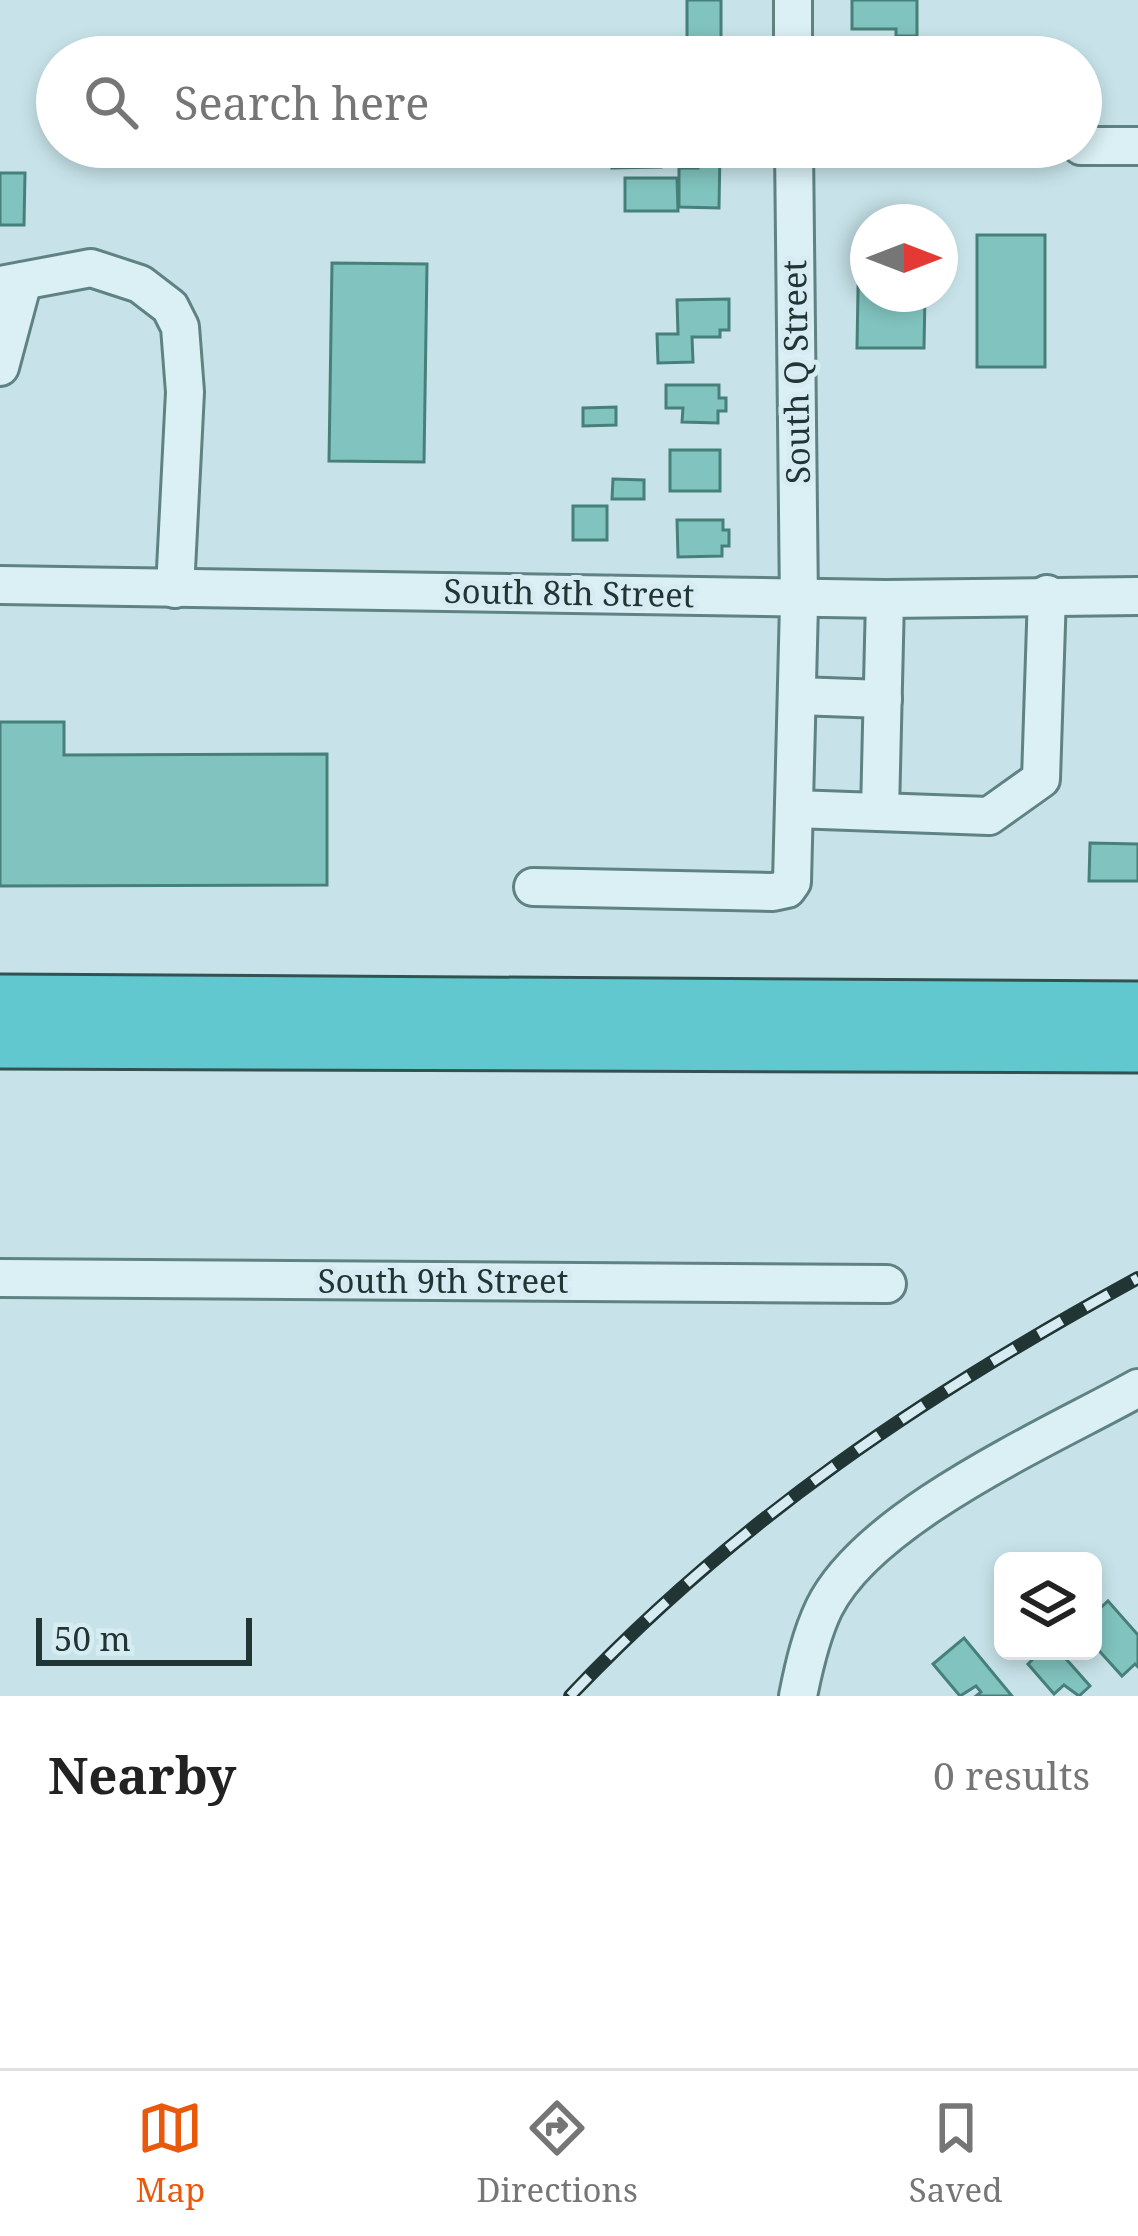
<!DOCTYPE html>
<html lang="en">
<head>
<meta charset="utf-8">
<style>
  body { margin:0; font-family:"Noto Serif",serif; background:#f6f6f6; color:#222 }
  .controls { position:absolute; right:36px; bottom:36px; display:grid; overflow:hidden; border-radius:18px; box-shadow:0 6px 18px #0003 }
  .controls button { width:108px; height:108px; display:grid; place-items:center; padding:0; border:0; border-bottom:3px solid #e0e0e0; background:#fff; color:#222; font:60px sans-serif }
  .compass { position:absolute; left:850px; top:204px; width:108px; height:108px; border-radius:50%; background:#fff; box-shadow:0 6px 18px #0003; rotate:90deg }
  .scale { position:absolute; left:36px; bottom:30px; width:216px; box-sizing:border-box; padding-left:12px; border:6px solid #213535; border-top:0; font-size:33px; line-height:42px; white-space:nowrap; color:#213535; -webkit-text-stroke:9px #d6ecf2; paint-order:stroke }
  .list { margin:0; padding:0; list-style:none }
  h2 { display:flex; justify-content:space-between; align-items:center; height:156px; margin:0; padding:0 48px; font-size:51px }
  h2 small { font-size:39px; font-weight:400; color:#767676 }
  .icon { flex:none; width:66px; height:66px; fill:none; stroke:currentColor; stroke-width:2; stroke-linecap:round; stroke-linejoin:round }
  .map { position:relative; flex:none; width:1138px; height:1696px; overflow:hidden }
  .search { position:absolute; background:#fff; box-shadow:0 6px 18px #0003; left:36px; right:36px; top:36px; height:132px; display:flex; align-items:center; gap:30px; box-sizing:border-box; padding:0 42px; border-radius:66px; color:#767676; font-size:45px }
  .sheet { height:372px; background:#fff }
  nav { display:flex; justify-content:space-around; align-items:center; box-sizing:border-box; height:168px; border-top:3px solid #e0e0e0; background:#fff; font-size:33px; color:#767676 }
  nav a { display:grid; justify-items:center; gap:6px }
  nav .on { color:#ea580c }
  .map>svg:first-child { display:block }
  .building { fill:#81c3be; stroke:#47807a; stroke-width:3 }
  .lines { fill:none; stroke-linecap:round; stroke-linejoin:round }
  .minor-casing { stroke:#5f8283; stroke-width:42 }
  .highway-casing { stroke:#325251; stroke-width:57 }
  .minor { stroke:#daf0f5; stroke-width:36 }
  .highway { stroke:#62c8cf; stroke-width:51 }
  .rail-casing { stroke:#213535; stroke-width:14 }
  .rail { stroke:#d6ecf2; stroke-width:9; stroke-dasharray:27; stroke-linecap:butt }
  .labels { text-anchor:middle; stroke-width:10; stroke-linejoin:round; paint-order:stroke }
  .street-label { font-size:33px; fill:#213535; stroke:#d6ecf2 }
</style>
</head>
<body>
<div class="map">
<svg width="1138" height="1696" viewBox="0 0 1138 1696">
  <rect width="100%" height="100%" fill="#c7e3e9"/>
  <!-- building -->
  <g class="building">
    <rect x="687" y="0" width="34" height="43"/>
    <polygon points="852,0 917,0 917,36 896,36 896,29 852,29"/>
    <polygon points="612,147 661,147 661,167 612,168"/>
    <polygon points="698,151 720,151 719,208 679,207 679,168 698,168"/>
    <polygon points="0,173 25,173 24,225 0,225"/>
    <polygon points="625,178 677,178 678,211 625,211"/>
    <polygon points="859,233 868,233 868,294 925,294 924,348 857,348"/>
    <rect x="977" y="235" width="68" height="132"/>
    <polygon points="332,263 427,264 424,462 329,461"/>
    <polygon points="729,299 729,330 720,330 720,337 692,337 693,362 658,363 657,334 678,334 677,300"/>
    <polygon points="666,385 719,385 719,398 726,398 726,411 718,411 718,423 682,422 683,408 666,408"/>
    <polygon points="616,407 616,425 583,426 583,408"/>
    <rect x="670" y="450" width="50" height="41"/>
    <polygon points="613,479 644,480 644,499 612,499"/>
    <rect x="573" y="506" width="34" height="34"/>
    <polygon points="677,520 723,520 723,530 729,530 729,546 722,546 722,556 678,557"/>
    <polygon points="0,722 64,722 64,755 327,754 327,885 0,886"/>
    <polygon points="1090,843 1138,844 1138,881 1089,881"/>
    <polygon points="1108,1601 1138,1635 1138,1667 1135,1664 1122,1676 1093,1644 1093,1615"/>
    <polygon points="964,1638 1012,1696 976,1696 981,1692 976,1686 960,1696 933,1664"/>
    <polygon points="1035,1651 1059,1651 1090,1686 1079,1696 1064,1685 1054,1694 1028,1664 1038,1654"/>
  </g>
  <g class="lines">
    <defs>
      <g id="minor">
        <polyline points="793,0 793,57"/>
        <polyline points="1081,146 1138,146"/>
        <polyline points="0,285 91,268 140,284 170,307 180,327 185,392 175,589"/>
        <polyline points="0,367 23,281"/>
        <polyline points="0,585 885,599 1138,596"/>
        <polyline points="797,696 883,699"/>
        <polyline points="794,809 989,816 1041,779 1047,594"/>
        <polyline points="880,812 885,599"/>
        <polyline points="533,887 773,892 787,889 792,882 799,604 794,147"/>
        <polyline points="0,1278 887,1284"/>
        <path d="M798 1696C804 1666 811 1635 824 1608 869 1516 1050 1437 1138 1388"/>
      </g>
      <g id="highway">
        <polyline points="0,1001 1138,1008"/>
        <polyline points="0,1042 1138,1046"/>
      </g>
    </defs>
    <!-- minor casing -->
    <use href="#minor" class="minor-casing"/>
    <!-- highway casing -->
    <use href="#highway" class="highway-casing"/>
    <!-- minor -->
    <use href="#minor" class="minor"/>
    <!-- highway -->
    <use href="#highway" class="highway"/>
    <defs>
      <path id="rail" d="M570 1696C739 1518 924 1395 1138 1278"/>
    </defs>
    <!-- rail casing -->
    <use href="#rail" class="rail-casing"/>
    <!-- rail -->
    <use href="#rail" class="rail"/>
  </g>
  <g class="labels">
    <!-- street labels -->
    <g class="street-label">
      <text transform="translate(796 372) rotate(-91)" y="12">South Q Street</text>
      <text transform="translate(569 593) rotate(1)" y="12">South 8th Street</text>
      <text x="443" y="1293">South 9th Street</text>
    </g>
  </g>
</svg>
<div class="controls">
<button><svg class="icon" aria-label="layers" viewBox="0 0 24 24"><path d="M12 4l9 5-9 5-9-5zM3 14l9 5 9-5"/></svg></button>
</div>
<svg class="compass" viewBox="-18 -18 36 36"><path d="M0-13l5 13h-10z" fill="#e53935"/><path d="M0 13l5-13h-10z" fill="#767676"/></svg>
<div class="scale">50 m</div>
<div class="search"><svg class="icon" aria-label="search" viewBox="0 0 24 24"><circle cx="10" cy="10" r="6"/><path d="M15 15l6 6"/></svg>Search here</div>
</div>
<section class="sheet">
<h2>Nearby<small>0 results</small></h2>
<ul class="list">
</ul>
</section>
<nav>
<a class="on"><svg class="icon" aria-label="map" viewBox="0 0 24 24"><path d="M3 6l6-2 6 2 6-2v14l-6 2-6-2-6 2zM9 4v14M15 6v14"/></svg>Map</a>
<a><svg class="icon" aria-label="directions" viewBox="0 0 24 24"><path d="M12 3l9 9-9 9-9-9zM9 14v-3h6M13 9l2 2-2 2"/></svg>Directions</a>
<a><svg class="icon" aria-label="saved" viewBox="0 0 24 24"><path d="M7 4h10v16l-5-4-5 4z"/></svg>Saved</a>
</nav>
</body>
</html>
